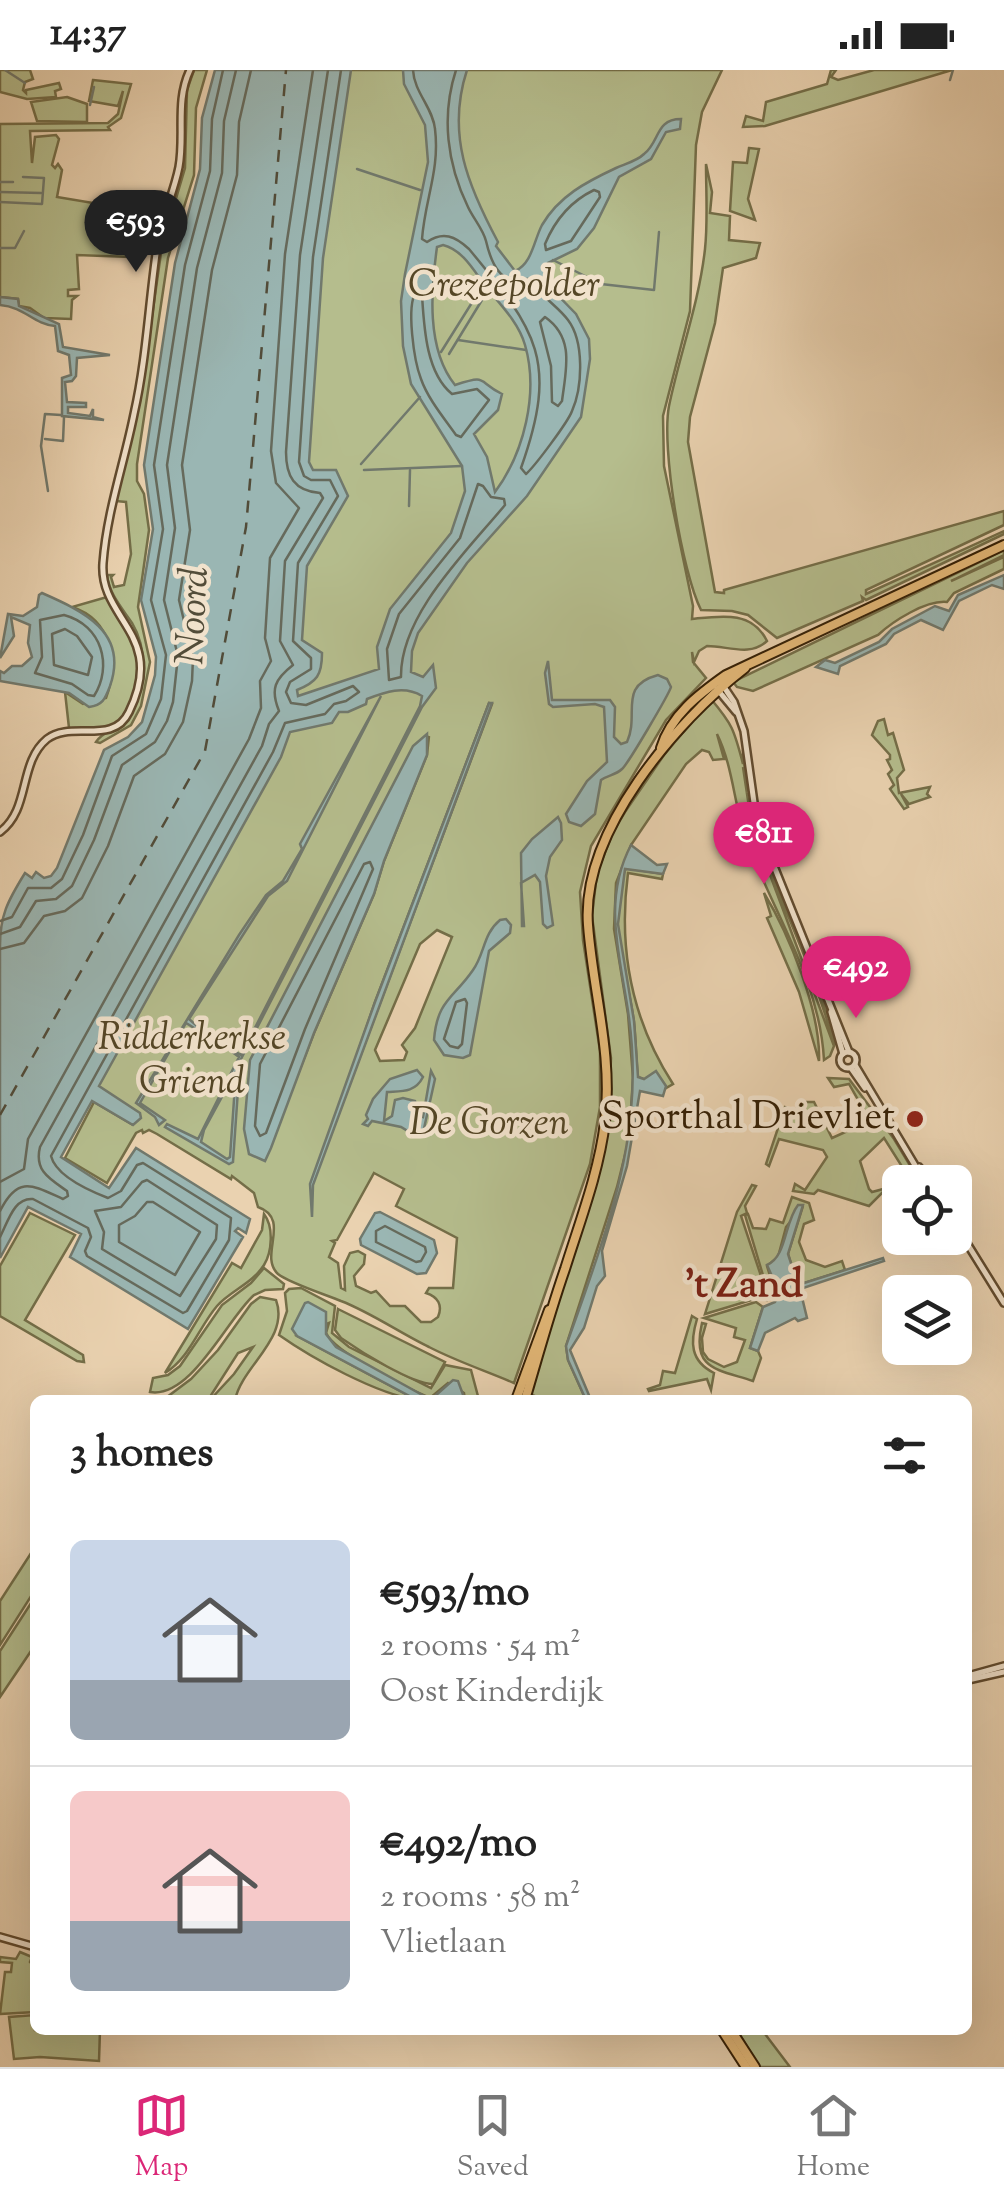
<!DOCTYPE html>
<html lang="en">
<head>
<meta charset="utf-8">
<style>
  body { margin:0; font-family:"Sorts Mill Goudy",serif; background:#f6f6f6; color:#222; height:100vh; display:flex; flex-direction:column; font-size:38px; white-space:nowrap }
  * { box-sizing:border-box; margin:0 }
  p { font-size:32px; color:#767676 }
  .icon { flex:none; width:55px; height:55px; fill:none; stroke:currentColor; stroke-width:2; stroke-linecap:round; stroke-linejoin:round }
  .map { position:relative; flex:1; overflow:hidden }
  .side { position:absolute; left:30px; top:1325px; width:942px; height:640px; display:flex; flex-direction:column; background:#fff; border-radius:15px; box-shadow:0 10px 40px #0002 }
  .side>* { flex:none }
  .controls { position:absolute; left:882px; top:1095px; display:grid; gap:20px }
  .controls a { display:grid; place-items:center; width:90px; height:90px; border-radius:15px; background:#fff; box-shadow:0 10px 40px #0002; font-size:50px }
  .price { position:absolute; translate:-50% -85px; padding:0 22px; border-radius:35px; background:#db2777; color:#fff; font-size:32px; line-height:65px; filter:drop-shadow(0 2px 5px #0008) }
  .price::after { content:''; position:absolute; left:50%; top:60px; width:30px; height:22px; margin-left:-15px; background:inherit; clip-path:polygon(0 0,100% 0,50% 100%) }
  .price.active { background:#222; color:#fff }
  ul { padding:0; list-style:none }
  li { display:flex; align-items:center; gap:30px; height:250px; padding:0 40px }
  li+li { border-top:2px solid #e0e0e0 }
  li span { display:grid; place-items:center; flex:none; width:280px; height:200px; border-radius:15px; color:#555 }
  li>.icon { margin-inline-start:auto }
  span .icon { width:120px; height:120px; fill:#fffc; stroke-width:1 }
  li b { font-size:42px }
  h2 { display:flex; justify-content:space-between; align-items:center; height:120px; padding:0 40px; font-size:42px }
  .status { display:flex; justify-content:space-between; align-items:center; height:70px; padding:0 50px; background:#fff; direction:ltr }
  .status svg { height:28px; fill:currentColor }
  .dock { display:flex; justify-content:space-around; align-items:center; height:140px; border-top:2px solid #e0e0e0; background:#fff; font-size:28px; color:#767676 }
  .dock a { display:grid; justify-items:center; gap:5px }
  .dock .active { color:#db2777 }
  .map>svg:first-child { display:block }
  .green { fill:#b5bd8d; stroke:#746e48; stroke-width:2.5; fill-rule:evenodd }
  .water { fill:#9ab6b3; stroke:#71796d; stroke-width:2.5; fill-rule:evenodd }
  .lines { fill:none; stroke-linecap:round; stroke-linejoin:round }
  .shore { stroke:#666a5c; stroke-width:2.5 }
  .stream { stroke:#71796d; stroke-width:2.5 }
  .ferry { stroke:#524c39; stroke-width:2.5; stroke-dasharray:12 10; stroke-linecap:butt }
  .minor-casing { stroke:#614b2f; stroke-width:10 }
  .major-casing { stroke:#331e04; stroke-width:12 }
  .minor { stroke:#f1e2cc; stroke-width:5 }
  .major { stroke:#e5b978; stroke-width:8 }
  .poi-dot { fill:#8f2418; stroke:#f1e2cc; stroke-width:4 }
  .labels { text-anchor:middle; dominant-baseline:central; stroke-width:9; stroke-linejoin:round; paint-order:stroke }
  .park-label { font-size:38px; font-style:italic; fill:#544626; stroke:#f1e2cc }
  .poi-label { font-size:38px; fill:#331e04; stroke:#f1e2cc; text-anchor:end }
  .water-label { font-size:40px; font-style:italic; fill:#524c39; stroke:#f1e2cc }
  .neighbourhood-label { font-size:40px; font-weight:bold; fill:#7a1f14; stroke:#f1e2cc }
</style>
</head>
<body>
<div class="status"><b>14:37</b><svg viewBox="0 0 49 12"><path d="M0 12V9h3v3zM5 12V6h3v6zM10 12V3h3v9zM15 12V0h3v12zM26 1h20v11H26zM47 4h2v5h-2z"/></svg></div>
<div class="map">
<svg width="1004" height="1997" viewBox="0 0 1004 1997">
  <rect width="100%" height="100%" fill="#ead2b0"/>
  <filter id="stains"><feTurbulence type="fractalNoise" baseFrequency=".002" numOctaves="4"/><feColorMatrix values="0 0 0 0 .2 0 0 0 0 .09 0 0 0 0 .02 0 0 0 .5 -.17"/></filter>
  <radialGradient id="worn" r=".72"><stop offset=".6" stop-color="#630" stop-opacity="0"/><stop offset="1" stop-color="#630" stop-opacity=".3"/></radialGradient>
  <g class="green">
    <path d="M0,0h30l3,9 -8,3 -2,8 3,3v-3l33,-7 2,6 -6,2 1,6 -29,2 -27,-7z"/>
    <path d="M194,0h13l-11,38 -2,67 -26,83 -31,206v17l7,13 5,36 -11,77 12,55 -9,44 -10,19 -31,18 -4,-1c8,-13 27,-13 35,-29 15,-27 17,-63 1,-90 -10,-15 -23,-29 -25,-48h6l-2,2 3,10 10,-2 7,-31 -5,-52 -11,-1 25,-100 22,-155 23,-78 2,-78z"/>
    <path d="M348,0h374l-20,42 -6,33 -6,166 -27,105 1,50 29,140 -1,13c28,-3 60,-9 75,22 -17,16 -39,5 -60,5l-8,5 -5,11 -2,-10 1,10 13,16 -40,42 -75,126 -11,46 3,48 17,111v56l-10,57 -76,219c-28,-12 -58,-22 -85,-36 -29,-14 -59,-35 -88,-46 -14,-6 -52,-18 -63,-27 -20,-18 14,-55 -20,-67l-4,-14 -22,-17 -1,3 -74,-45 -8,-4 -6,3 -1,-3 -6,3 -29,50 -42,-25 29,-56 39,23 -37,-37 217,-772zM489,633l3,1 -174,465 57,-167zM429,666l-2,19 -43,106 -10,33 -60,139 -50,128zM437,860l15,7 -37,91 -13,17 5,7 -3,8 -24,1 -5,-11 45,-106zM374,1103l30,16 -8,17 61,32 -4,50h-24l-3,5c12,4 17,12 12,24l-7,5h-10l-16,-16h-15l-14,-15 -5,2 -15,-7 -2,-10 10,-12 1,-9 -7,-4 -8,2 -6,13 1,24 -4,-2 -3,-25 -9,-6 6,-14 -3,-2 5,-1z"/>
    <path d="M831,0h5l-5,7 7,3 36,-10h78l-187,56 -22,1 3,-11 17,5 3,-19 61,-18z"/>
    <path d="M93,10l38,4 -10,34 -13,9 2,3 -80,1 2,32 3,-26 21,-2 3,4 -7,26 3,3 3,-4 4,6 -5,27 84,14 -11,46 -53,-2 2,34 -11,1v6h9l-5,4 -1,19 -27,-1 -14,-10 -11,-2 -1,-7 -18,-2v-173l108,-1 10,-9 5,-23 -5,15 -29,-5z"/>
    <path d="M67,27l20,7v18l-50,-1 -6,-19z"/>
    <path d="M749,78l10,1 -11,50 7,21 -25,-9 3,-49 14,1z"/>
    <path d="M706,94l6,28 -2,21 20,3 -1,24 31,3 -4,15 -33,10 -8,55 -25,94 -2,25 27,150 9,1v-3l280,-79v14l-138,65v4l138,-63v3l-138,66 -4,-3 1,4 -86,37 -29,-23 -16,-4 -31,-1c-19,-38 -40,-163 -32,-204 11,-53 30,-103 36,-157 3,-28 1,-57 1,-85z"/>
    <path d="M1004,480v5l-53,26 53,-24v12l-50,24 -7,9c-21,-2 -54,19 -69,33l-125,56 -16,-4 -4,-5z"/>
    <path d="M107,527c8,13 20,26 25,40 11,27 8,78 -24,90 -12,4 -26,2 -39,1l-4,-36 18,12 23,-6c13,-35 6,-78 -34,-91z"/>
    <path d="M711,629c21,25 23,30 32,65v-14l4,42 -4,-25 9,60 -1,-18 88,235h-4l-24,-72 -57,-140 80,214 -4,10 -6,4c-4,-79 -51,-148 -78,-221 -12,-34 -13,-73 -29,-105l7,25 -11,1 -4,-8 -7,-2 -16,14 -55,81 -15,38 -2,46 14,85 5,64 -4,61 -12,48 -51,159 2,14 18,40h-43l-14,-7 68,-212 11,-52 3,-71 -19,-142 5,-43 16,-41 12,-20 39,-57z"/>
    <path d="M884,649l4,16 5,-2 11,37 -7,8 2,15 31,-6 -3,7 3,3 -21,7 -8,-10 7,13 -4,2 -14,-20 4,-4 -6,-11 4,-4 -5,-10 3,-1v-4l-18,-20 6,-14z"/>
    <path d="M626,798l37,6 -1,5 -34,-6c-10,76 3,146 45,211l-7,4 -28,-11c-2,-18 -2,-37 -4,-55 -6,-48 -30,-108 -8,-154z"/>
    <path d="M764,823c25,41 57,119 55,168l-20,-69 -32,-74 4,-2z"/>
    <path d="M828,1008l21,1 45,60 26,43h-18l6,-6 -24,-38 -24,23 9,28 3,3 15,-4 -18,18 -51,-16 -4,4 -21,-3 2,-7 10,6 22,-33 -4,-7 -44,-11 -10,27 -3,-2 19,-57 9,3 12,-8h8l18,36 38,-17 -21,-37 -15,3z"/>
    <path d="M752,1115l4,1 -11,20 2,7 -6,3 23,69 6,1 2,8 -5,6 -9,-2 -53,16 32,-102z"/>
    <path d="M792,1127l17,6 5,17 -10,4 -5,18 7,18 19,7 17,-6 3,9 -47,15 -10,-31 15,-48 -17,21 -8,30 -11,9 4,13 -6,3 -20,-67 3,-1 5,14 13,1 4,-10 13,4z"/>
    <path d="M30,1143l45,22 -50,85 58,35 1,7 -7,-1 -77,-45v-50z"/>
    <path d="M264,1144c10,13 8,38 0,51 -12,19 -34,26 -47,41 -18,21 -28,53 -52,67l67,-110 9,5 21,-38z"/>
    <path d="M264,1198l20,16 -1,5 -18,1 -11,5c-27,24 -63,104 -104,97l3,-14 15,-3 12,-9 42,-61 29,-22z"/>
    <path d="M301,1218l34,18 -3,27 17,14 82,41 14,-23 26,5 8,30h-14l-1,-7 -16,-10 -18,15c-21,-9 -95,-45 -104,-65l3,-10 -32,13 120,64c-40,-6 -104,-41 -138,-65l8,-24 -2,-18 4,-4z"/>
    <path d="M260,1227l16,3c14,38 -34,66 -41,100h-25l24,-26 19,-27 -15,6 -30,47h-56l15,-3 24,-18 27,-29 33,-46z"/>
    <path d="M756,1232l7,5 -13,41 8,3 3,7 -8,23c-36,-12 -62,-11 -51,-58l4,1 -4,14 1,14 5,7 16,8 13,-5 8,-22 -11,-3 2,-9 -32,-10z"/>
    <path d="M338,1239l107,53 -12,22c-21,0 -72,-32 -92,-46l-6,-8z"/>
    <path d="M692,1246l5,3c-7,23 -7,42 17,54l-3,17 -4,-11 -58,12 -1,-2 12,-4 3,-14 12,2z"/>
    <path d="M35,1477v43l-35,55v-44z"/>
    <path d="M35,1527v48l-35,52v-46z"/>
    <path d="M20,1882l12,5 -2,5 5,5v45l-35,2 5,-42h6l1,-9 -12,-1v-5l16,2z"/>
    <path d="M35,1945v15h65l-1,31 -59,-4 -26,2 -5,-42z"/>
    <path d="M737,1960h25l28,37h-31z"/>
  </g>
  <g class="water">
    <path d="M215,0h136l-28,188 -14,204 4,8h23l12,26 -41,70 -5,74 20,13c0,22 -5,29 -25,37l1,6 81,-27 -2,-22 13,-38 61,-76 14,-42 -3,-25 -51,-82 -8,-38 -2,-45 4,-27 23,-112 -3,-37 -21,-41 -1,-14h64c-21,64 1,116 31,172l-2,4 19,25c17,-7 19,-31 27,-46 17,-29 44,-43 74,-57 9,-4 21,-7 28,-14 16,-12 11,-35 37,-35l-1,10 -14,3 -15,27 -32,18 -25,51 -17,21 -29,14 -5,17 33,34 13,25 1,20 -9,58 -54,79 -60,67 -49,70 -6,18 -1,21 12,5 10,-12 3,23 -14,19 -182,354 -7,101 -4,2 -64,-37 2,-3 31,15 41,-82 -23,-17 25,15 179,-349 2,-10c-18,-11 -37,-4 -55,3l-1,5 -18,8h-9l-7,11 -42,9 -9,25 -182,329 41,27 1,5 -8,7 -41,-24 -31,56 48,31 27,-40 114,71 -4,14 -8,-5 -3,3 8,6 -55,92 -118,-72 11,-23 -53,-27 -28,51v-312c0,-30 7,-44 25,-73l7,5 4,-6 8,6 7,-2 6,-8 47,-118 24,-13 14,-15 13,-47 1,-18 -15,-57 12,-71 -9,-64 31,-202 25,-94 2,-51zM443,175c20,5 31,26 43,42 14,17 33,36 39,58 14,48 -1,108 -30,147l-8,-35 -13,-23 24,-24 4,-16c-26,-13 -13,-20 -47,-9 -29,-36 -24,-95 -18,-138zM236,1001l-6,86 -3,2 -26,-17 3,-12z"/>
    <path d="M0,227l18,2 1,7 40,18 4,23 47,8 -33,3 -1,18 -4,5 -7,1 2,20 19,1v4h-18v6l22,3 3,-7v8l11,3 -42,-4v-38l9,-3 -2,-20 -11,-4 -3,-25c-22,-2 -30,-19 -55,-21z"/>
    <path d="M1004,505v14l-12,-4 -33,16 -16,29 -22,-10 -27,14 -8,10 -46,22 -2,8 -22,-7 9,-7 10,3 44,-21 13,-13 43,-23 14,5 9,-16z"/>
    <path d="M42,523c41,18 87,39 68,93 -5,13 -7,19 -21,21l-20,-14 -69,-12v-10l4,2 8,-7h10l10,-9 -4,-14 2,-18 -19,-8 3,19 -14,22 8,-44 15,2 14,-9 2,-12z"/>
    <path d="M548,591l4,39h58l5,7 -1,30 7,7 6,-2c13,-28 -10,-56 31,-67l9,4 4,8c-2,7 -43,77 -49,82 -6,6 -14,6 -21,11l-6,34 -14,12 -12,-4 -3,-8 21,-33 20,-19 -3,-55 -9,-3 -42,3 -4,-3 -4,-31z"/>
    <path d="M381,626l-94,185 -19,15 -79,123 23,20 -26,-16 -46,80 25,17 -6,5 -4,-8 -19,-14 103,-168 27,-40 17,-14 19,-32 -2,-5z"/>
    <path d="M489,633h3l-179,482 -1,32 -2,-33 65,-182z"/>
    <path d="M427,664v21l-43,106 -10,33 -60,139 -43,115 -6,13 -16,-7 -5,-25 6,-69 163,-314z"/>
    <path d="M558,747l3,6 1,17 -12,17 -4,19 7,49 -6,3 -4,-4 -3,-42 -5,-7 -14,8 3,43h-2l-1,-73 11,-14z"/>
    <path d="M631,775l26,20 10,-1 -4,10 -38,-5 -7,55 16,97 4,56 6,2 12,-8 10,15 -3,10 -23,-5 -13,75 -25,85 3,25 -8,10 -13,42 -14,22 21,50h-5l-18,-40 -2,-14c26,-73 59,-159 65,-236 3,-31 2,-62 -2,-92 -8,-60 -28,-116 2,-173z"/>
    <path d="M506,849l5,6 -1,8 -21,18 -19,104 -7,3 -19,-3 -10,-15c3,-40 20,-42 39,-70 12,-17 10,-36 27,-50z"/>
    <path d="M417,1000l6,7c-8,16 -22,14 -36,15l-3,29 8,-5 3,-16 8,-2 12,3 3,14 5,2 8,-46 4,8 -12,54 -7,3 -15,-9 -29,-6 -4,5 -5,-2 5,-5 -2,-4 7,-16 17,-20z"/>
    <path d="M798,1135h5l-15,49 10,31 85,-27 1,3 -84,28 7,29 -9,3 -3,-3 -30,15 -7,18 -8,-3 13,-41 12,-5 4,-10 -12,-27c20,-9 17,-42 31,-60z"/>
    <path d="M380,1142l54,28 3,13 -11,20 -9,1 -56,-29 -1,-6 15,-26z"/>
    <path d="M308,1232l18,10v22l10,13 90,50 9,-1 18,-16 5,1 7,19h-48l-120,-64 -5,-7 13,-26z"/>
  </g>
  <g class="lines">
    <g class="shore">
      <path d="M413,0c1,22 20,38 22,59 5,41 -10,70 -13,110l5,3c16,-11 28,-6 42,7 68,82 90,112 52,219l5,6c9,-8 42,-52 46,-63 11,-25 12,-70 -4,-91 -11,-15 -29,-24 -36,-41 -7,-1 -15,3 -23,0 -14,-5 -20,-25 -23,-38 -3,-12 -13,-23 -18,-34 -21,-43 -27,-91 -12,-137"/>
      <path d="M594,120l5,2 1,5 -29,44 -25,9 -1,-6c10,-24 26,-43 49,-54z"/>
      <path d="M416,222l6,3c2,32 4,78 30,99l25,-5 12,11 -28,37 -5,-2c-12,-17 -28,-36 -35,-56 -7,-18 -15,-73 -5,-87z"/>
      <path d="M545,247c30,21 21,52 17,84l-4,5 -6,-4 -1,-36 -11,-44z"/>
      <path d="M478,414l5,2 8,11 13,2 1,6c-38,46 -105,110 -104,172l-12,3 -2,-31 12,-35 61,-76z"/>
      <path d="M64,545c38,10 49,51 30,81l-6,-1 -16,-11 -37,-11 7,-16 -2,-37z"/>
      <path d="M65,559l12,7 15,21 -4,18 -34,-10 -2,-31z"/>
      <path d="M370,792l3,7 -68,160 -39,104 -6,3 -5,-10 5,-62 104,-200z"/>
      <path d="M0,851l12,-4 16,-29h23l11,-9 21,-44 29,-79 34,-22 15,-35 5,-44 -15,-55 12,-71 -9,-64 31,-200 25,-94 2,-52 11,-49"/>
      <path d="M0,864l20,-7 16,-26 20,-2 16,-13 22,-46 28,-75 33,-23 12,-21 6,-19 5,-46 -14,-56 11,-72 -8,-63 30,-197 25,-95 2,-52 12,-51"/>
      <path d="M0,879l24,-6 20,-27 21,-5 17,-13 26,-52 26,-70 31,-22 18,-32 9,-41 1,-23 -14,-58 11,-70 -8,-65 30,-195 25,-95 2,-53 12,-52"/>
      <path d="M465,929l2,4 -5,41 -4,4 -8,-2 -6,-7 12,-37z"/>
      <path d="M147,1110l70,45 -1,14 -36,57 -78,-47 2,-17 -9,-21 26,-4 21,-25z"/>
      <path d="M0,1112l24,-13 4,-30 221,-400 12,-31 -1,-27 11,-20 -6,-23 5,-80 29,-50 -23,-25 -5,-32 14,-197 28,-184"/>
      <path d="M147,1132h6l47,30 -25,43 -56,-33v-17l16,-9z"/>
      <path d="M0,1141c18,-36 32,-26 63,-12l5,-3 -1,-5c-17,-12 -33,-20 -27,-44l222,-401 7,-22 10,-13c-9,-22 -4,-32 14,-46l-13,-24 5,-80 38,-63 -3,-5c-26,-2 -34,-17 -34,-41l14,-197 28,-185"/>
      <path d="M385,1156l40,21 1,5 -5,9 -5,1 -40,-20v-11z"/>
      <path d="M0,1167c8,-15 14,-40 33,-38l55,29 3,9 -6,14 2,5 96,57 4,-2 42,-71 2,-22 -88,-55 -6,2 -16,26 -13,7c-18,-7 -52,-22 -57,-42l222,-404 12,-29 40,-9 9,-10 12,-3 13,-9 -6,-6 -47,19 -15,-2 -5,-11 4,-10 21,-13v-11l-18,-17 5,-78 40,-67 -8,-16h-19l-7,-4 -5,-14 14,-205 28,-187"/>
    </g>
    <g class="stream">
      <path d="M5,0l20,13"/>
      <path d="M950,10l3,-10"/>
      <path d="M90,35l4,-18"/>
      <path d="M357,99l63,21"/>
      <path d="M0,112h13"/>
      <path d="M0,122l41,1"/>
      <path d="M0,132l42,2 2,-26 -21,-1"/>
      <path d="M0,178h15l9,-17"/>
      <path d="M553,190l48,24 53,6 5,-58"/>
      <path d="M458,270l68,10"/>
      <path d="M441,282l37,-59"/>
      <path d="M449,284l33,-54"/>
      <path d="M45,369l18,2 1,-24"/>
      <path d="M361,394l59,-67"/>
      <path d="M364,400l98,-4"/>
      <path d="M48,421l-7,-45 4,-32 16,1"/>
      <path d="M409,436l1,-36"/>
    </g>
    <path class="ferry" d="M0,1045l205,-364 41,-224 40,-457"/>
    <defs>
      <g id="minor">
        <path d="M722,614l12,18 10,29 13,93 92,228"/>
        <path d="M717,619l19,23"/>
        <path d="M0,762c31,-23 18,-69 47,-93 24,-19 66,7 82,-27 38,-78 -30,-92 -26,-149 4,-52 21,-99 31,-149 13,-57 15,-116 24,-174 5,-25 16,-48 21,-73 6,-33 -4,-66 11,-97"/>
        <path d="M831,942l12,42"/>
        <circle cx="848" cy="990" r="8"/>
        <path d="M855,995l70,117"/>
        <path d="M851,998l14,20"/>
        <path d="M919,1097l12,15"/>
        <path d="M955,1154l49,79"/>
        <path d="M968,1606l36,-10"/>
        <path d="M968,1610l36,-8"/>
        <path d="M0,1867l35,10"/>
      </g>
      <g id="major">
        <path d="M661,678c10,-33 38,-54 65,-73l278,-130"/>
        <path d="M516,1330l33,-90"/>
        <path d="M525,1330c13,-44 25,-88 40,-131 15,-48 34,-97 40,-147 8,-68 -12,-130 -17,-197 -7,-93 88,-204 157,-257"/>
        <path d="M722,1960l24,37"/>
        <path d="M731,1960l24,37"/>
      </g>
    </defs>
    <use href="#minor" class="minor-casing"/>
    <use href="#major" class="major-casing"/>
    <use href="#minor" class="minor"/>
    <use href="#major" class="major"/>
  </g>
  <circle class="poi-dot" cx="915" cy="1049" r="10"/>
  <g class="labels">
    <g class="park-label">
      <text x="504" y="217">Crezéepolder</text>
      <text x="192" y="970">Ridderkerkse<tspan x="192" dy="44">Griend</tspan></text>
      <text x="489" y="1055">De Gorzen</text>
    </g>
    <g class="poi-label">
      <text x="895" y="1049">Sporthal Drievliet</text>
    </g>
    <g class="water-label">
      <text transform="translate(195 546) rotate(-87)">Noord</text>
    </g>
    <g class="neighbourhood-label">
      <text x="744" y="1216">'t Zand</text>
    </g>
  </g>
  <rect width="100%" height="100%" filter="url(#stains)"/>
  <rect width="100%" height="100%" fill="url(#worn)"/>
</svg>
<div class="controls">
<a><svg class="icon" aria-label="locate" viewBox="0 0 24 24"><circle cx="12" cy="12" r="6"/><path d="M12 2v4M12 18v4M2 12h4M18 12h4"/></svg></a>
<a><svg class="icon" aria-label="layers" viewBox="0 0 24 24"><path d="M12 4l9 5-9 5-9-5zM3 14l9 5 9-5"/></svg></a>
</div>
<b class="price active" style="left:136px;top:205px">€593</b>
<b class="price" style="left:764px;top:817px">€811</b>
<b class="price" style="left:856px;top:951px">€492</b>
<section class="side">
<h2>3 homes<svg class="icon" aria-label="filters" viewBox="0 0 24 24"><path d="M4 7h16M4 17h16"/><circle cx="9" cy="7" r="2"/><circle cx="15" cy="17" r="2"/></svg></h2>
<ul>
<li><span style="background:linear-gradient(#c9d6e8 70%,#9aa5b1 0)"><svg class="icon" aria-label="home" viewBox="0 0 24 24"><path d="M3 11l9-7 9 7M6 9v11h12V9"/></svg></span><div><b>€593/mo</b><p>2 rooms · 54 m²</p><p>Oost Kinderdijk</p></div></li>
<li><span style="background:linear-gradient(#f6c9c9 65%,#9aa5b1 0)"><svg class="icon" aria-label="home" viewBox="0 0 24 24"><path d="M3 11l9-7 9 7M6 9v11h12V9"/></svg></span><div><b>€492/mo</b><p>2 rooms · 58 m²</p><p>Vlietlaan</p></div></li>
</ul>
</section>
</div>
<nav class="dock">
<a class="active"><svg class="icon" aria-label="map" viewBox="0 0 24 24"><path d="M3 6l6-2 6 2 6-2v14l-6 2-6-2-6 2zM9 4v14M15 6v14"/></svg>Map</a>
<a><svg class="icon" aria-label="saved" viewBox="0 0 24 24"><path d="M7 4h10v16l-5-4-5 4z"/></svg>Saved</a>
<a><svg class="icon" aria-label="home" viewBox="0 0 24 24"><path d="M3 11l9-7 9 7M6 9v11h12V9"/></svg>Home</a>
</nav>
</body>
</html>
